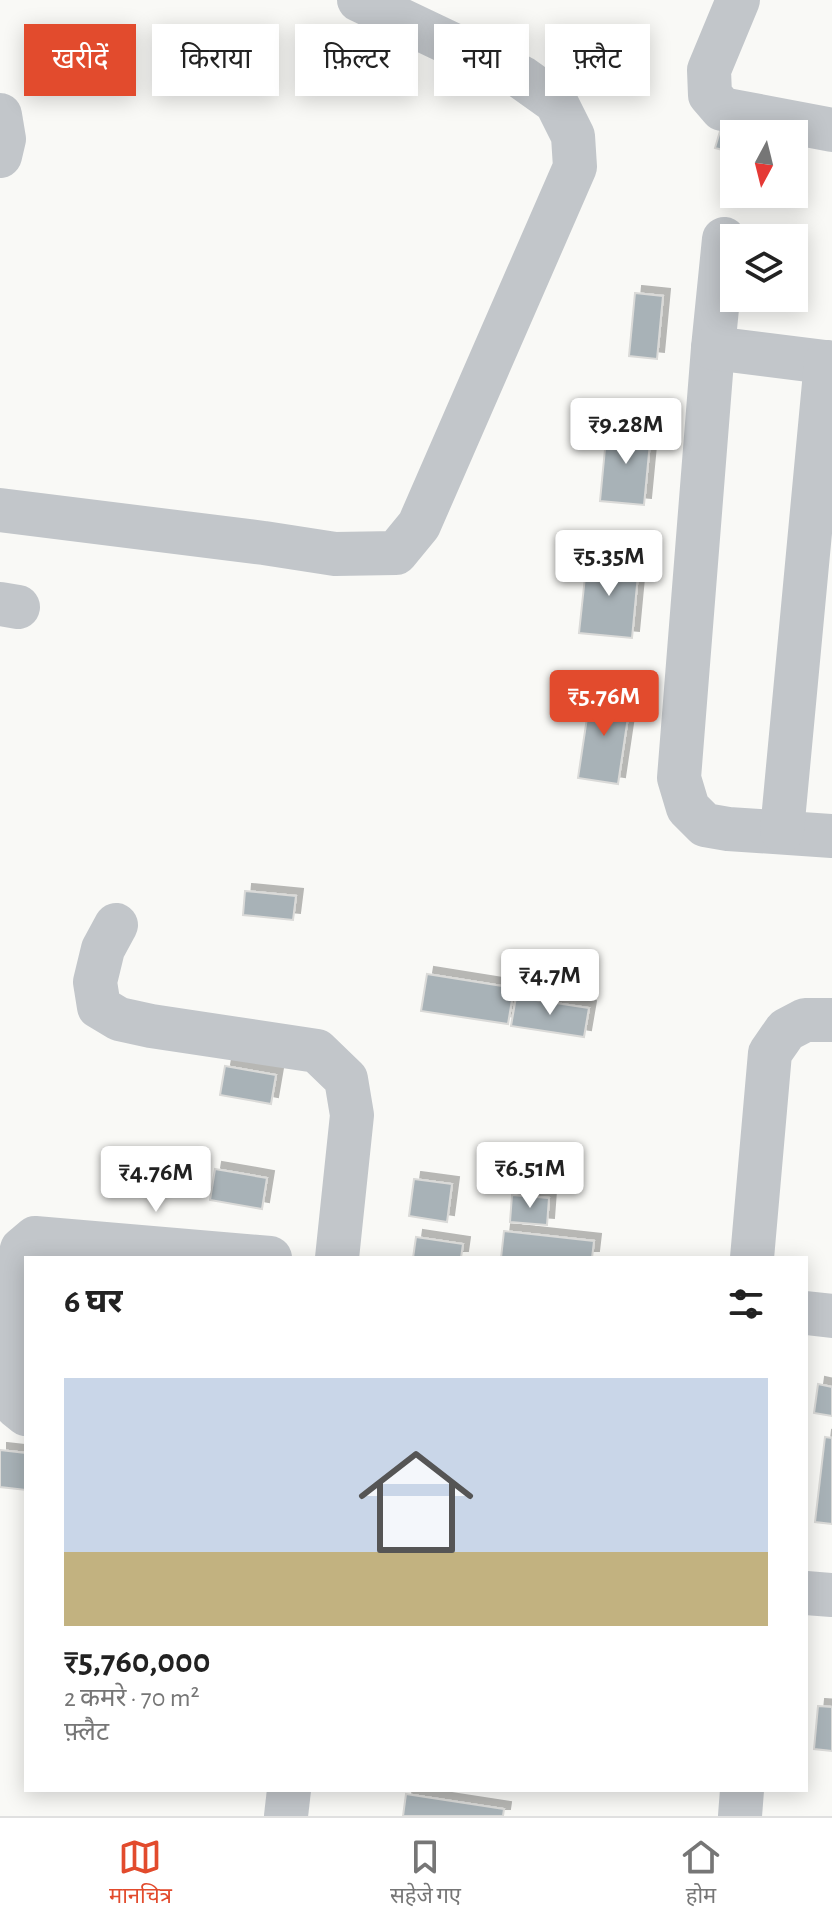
<!DOCTYPE html>
<html lang="hi">
<head>
<meta charset="utf-8">
<style>
  body { margin:0; font-family:"Alegreya Sans","Noto Sans Devanagari",sans-serif; background:#f6f6f6; color:#222; height:100vh; display:flex; flex-direction:column; font-size:30px; white-space:nowrap }
  * { box-sizing:border-box; margin:0 }
  p { font-size:26px; color:#767676 }
  .icon { flex:none; width:44px; height:44px; fill:none; stroke:currentColor; stroke-width:2; stroke-linecap:round; stroke-linejoin:round }
  .map { position:relative; flex:1; overflow:hidden }
  .side { position:absolute; left:24px; top:1256px; width:784px; height:536px; display:flex; flex-direction:column; background:#fff; border-radius:0px; box-shadow:0 4px 20px #0003 }
  .side>* { flex:none }
  .top-card { position:absolute; left:24px; top:24px; width:784px; height:72px; display:flex; gap:16px }
  .needle { width:52px; rotate:187deg }
  .controls { position:absolute; left:720px; top:120px; display:grid; gap:16px }
  .controls a { display:grid; place-items:center; width:88px; height:88px; border-radius:0px; background:#fff; box-shadow:0 4px 20px #0003; font-size:40px }
  .price { position:absolute; translate:-50% -68px; padding:0 18px; border-radius:8px; background:#fff; color:#222; font-size:26px; line-height:52px; filter:drop-shadow(0 2px 4px #0008) }
  .price::after { content:''; position:absolute; left:50%; top:48px; width:24px; height:18px; margin-left:-12px; background:inherit; clip-path:polygon(0 0,100% 0,50% 100%) }
  .price.active { background:#e24b2d; color:#fff }
  ul { padding:0; list-style:none }
  li { display:grid; align-content:center; gap:16px; height:424px; padding:0 40px }
  li span { display:grid; place-items:center; height:248px; border-radius:0px; color:#555 }
  li>.icon { margin-inline-start:auto }
  span .icon { width:144px; height:144px; fill:#fffc; stroke-width:1 }
  li b { font-size:34px }
  h2 { display:flex; justify-content:space-between; align-items:center; height:96px; padding:0 40px; font-size:34px }
  .chip { padding:0 28px; border-radius:0px; background:#fff; box-shadow:0 4px 20px #0003; font-size:28px; line-height:72px }
  .chip.active { background:#e24b2d; color:#fff }
  .tabs { display:flex; justify-content:space-around; align-items:center; height:112px; border-top:2px solid #e0e0e0; background:#fff; font-size:22px; color:#767676 }
  .tabs a { display:grid; justify-items:center; gap:4px }
  .tabs .active { color:#e24b2d }
  .map>svg:first-child { display:block }
  .building { fill:#a8b2b7; stroke:#dadad8; stroke-width:2; filter:url(#shadow) }
  .lines { fill:none; stroke-linecap:round; stroke-linejoin:round }
  .minor { stroke:#c2c6ca; stroke-width:44 }
</style>
</head>
<body>
<div class="map">
<svg width="832" height="1816" viewBox="0 0 832 1816">
  <defs>
    <filter id="shadow"><feDropShadow dx="7" dy="-7" stdDeviation="0" flood-color="#0004"/></filter>
  </defs>
  <rect width="100%" height="100%" fill="#f9f9f6"/>
  <g class="building">
    <path d="M726,111l50,23h-42v19l-19,-5z"/>
    <path d="M635,293l28,3 -6,63 -28,-3z"/>
    <path d="M607,428l44,4 -7,73 -44,-4z"/>
    <path d="M587,558l52,6 -7,74 -53,-5z"/>
    <path d="M591,691l40,6 -13,87 -40,-6z"/>
    <path d="M245,891l51,5 -3,24 -50,-5z"/>
    <path d="M427,974l87,14 -6,36 -87,-13z"/>
    <path d="M516,997l73,11 -5,29 -73,-11z"/>
    <path d="M225,1066l51,9 -5,29 -51,-9z"/>
    <path d="M215,1169l52,9 -5,31 -52,-9z"/>
    <path d="M414,1179l38,5 -5,38 -38,-6z"/>
    <path d="M512,1195l37,3 -2,27 -37,-3z"/>
    <path d="M504,1231l90,10 -2,17h-91z"/>
    <path d="M416,1237l47,7 -2,14h-48z"/>
    <path d="M818,1384l14,3v29l-18,-3z"/>
    <path d="M825,1437l7,1v86l-17,-2z"/>
    <path d="M0,1450l26,3v37l-26,-3z"/>
    <path d="M818,1706l14,1v44l-18,-2z"/>
    <path d="M406,1794l98,15 -1,7h-100z"/>
  </g>
  <g class="lines">
    <g class="minor">
      <path d="M738,0l-29,70 1,25 12,14 110,21"/>
      <path d="M0,115l4,24 -4,17"/>
      <path d="M724,239l-11,109 -34,430 9,30 17,17 23,4 104,7"/>
      <path d="M713,348l119,15"/>
      <path d="M0,510l264,33 71,11 61,-1 23,-28 156,-358 -2,-31 -17,-34 -35,-25 -162,-77"/>
      <path d="M0,604l18,3"/>
      <path d="M782,831l44,-469"/>
      <path d="M116,925l-13,24 -8,33 4,25 20,12 32,7 166,25 29,28 6,36 -15,143"/>
      <path d="M752,1258l18,-205 16,-23 19,-10h27"/>
      <path d="M806,1313l26,3"/>
      <path d="M26,1414l-10,-8 -6,-20 5,-111 7,-26 13,-11 235,20"/>
      <path d="M806,1593l26,2"/>
      <path d="M286,1816l3,-26"/>
      <path d="M740,1816l2,-26"/>
    </g>
  </g>
</svg>
<div class="controls">
<a><svg class="needle" viewBox="-14 -14 28 28"><path d="M0-13l5 13h-10z" fill="#e53935"/><path d="M0 13l5-13h-10z" fill="#767676"/></svg></a>
<a><svg class="icon" aria-label="layers" viewBox="0 0 24 24"><path d="M12 4l9 5-9 5-9-5zM3 14l9 5 9-5"/></svg></a>
</div>
<b class="price" style="left:626px;top:466px">₹9.28M</b>
<b class="price" style="left:609px;top:598px">₹5.35M</b>
<b class="price active" style="left:604px;top:738px">₹5.76M</b>
<b class="price" style="left:550px;top:1017px">₹4.7M</b>
<b class="price" style="left:530px;top:1210px">₹6.51M</b>
<b class="price" style="left:156px;top:1214px">₹4.76M</b>
<div class="top-card">
<a class="chip active">खरीदें</a>
<a class="chip">किराया</a>
<a class="chip">फ़िल्टर</a>
<a class="chip">नया</a>
<a class="chip">फ़्लैट</a>
</div>
<section class="side">
<h2>6 घर<svg class="icon" aria-label="filters" viewBox="0 0 24 24"><path d="M4 7h16M4 17h16"/><circle cx="9" cy="7" r="2"/><circle cx="15" cy="17" r="2"/></svg></h2>
<ul>
<li><span style="background:linear-gradient(#c9d6e8 70%,#c2b280 0)"><svg class="icon" aria-label="home" viewBox="0 0 24 24"><path d="M3 11l9-7 9 7M6 9v11h12V9"/></svg></span><div><b>₹5,760,000</b><p>2 कमरे · 70 m²</p><p>फ़्लैट</p></div></li>
</ul>
</section>
</div>
<nav class="tabs">
<a class="active"><svg class="icon" aria-label="map" viewBox="0 0 24 24"><path d="M3 6l6-2 6 2 6-2v14l-6 2-6-2-6 2zM9 4v14M15 6v14"/></svg>मानचित्र</a>
<a><svg class="icon" aria-label="saved" viewBox="0 0 24 24"><path d="M7 4h10v16l-5-4-5 4z"/></svg>सहेजे गए</a>
<a><svg class="icon" aria-label="home" viewBox="0 0 24 24"><path d="M3 11l9-7 9 7M6 9v11h12V9"/></svg>होम</a>
</nav>
</body>
</html>
